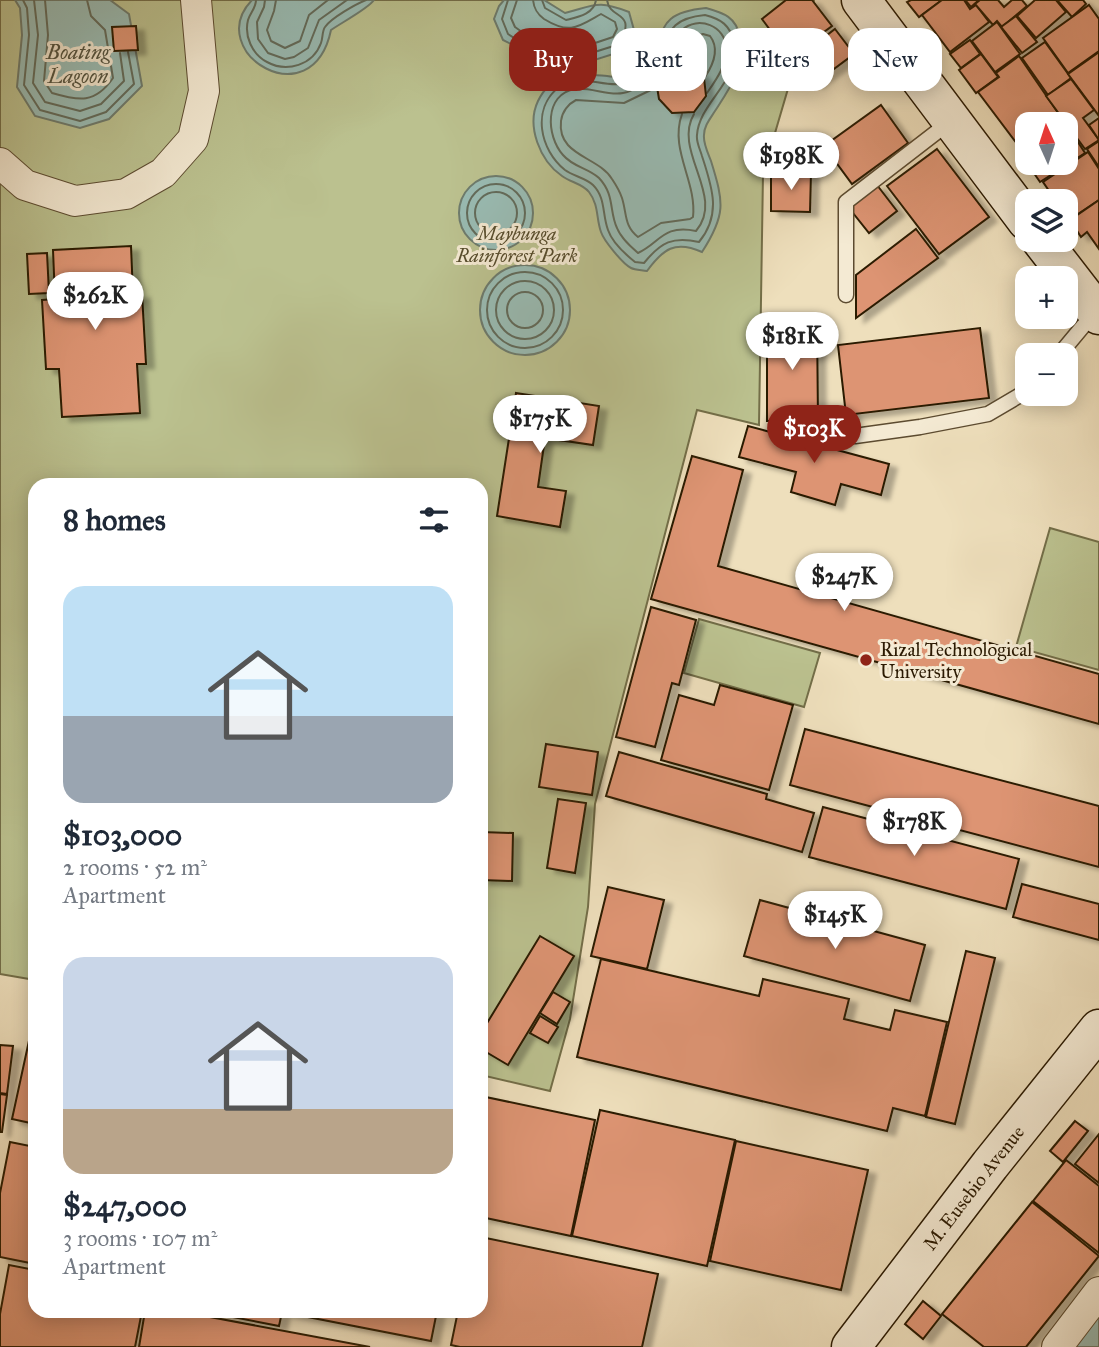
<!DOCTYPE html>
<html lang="en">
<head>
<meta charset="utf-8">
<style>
  body { margin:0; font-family:"IM FELL Great Primer",serif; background:#f6f6f7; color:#1f2937; height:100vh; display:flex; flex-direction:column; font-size:26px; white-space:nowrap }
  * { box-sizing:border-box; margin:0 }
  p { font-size:23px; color:#747a83 }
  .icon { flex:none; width:38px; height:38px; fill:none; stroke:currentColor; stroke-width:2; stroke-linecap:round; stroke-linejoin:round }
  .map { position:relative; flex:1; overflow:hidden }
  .sheet { position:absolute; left:28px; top:478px; width:460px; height:840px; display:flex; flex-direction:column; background:#fff; border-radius:21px; box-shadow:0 4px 18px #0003 }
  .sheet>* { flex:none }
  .top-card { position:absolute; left:509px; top:28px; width:485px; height:63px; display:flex; gap:14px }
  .needle { width:46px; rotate:357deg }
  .fabs { position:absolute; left:1015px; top:112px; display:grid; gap:14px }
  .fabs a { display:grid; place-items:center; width:63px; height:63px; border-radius:14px; background:#fff; box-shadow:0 4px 18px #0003; font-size:35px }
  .price { position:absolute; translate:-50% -60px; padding:0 16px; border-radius:24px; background:#fff; color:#222; font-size:23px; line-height:46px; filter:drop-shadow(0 2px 4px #0008) }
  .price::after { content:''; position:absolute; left:50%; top:42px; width:21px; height:16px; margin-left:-10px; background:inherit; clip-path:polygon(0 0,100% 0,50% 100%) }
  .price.current { background:#8f2418; color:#fff }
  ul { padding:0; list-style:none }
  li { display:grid; align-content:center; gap:14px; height:371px; padding:0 35px }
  li span { display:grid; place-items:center; height:217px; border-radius:21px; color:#555 }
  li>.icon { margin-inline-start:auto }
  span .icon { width:126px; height:126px; fill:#fffc; stroke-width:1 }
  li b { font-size:30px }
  h2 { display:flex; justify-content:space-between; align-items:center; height:84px; padding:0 35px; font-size:30px }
  .chip { padding:0 24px; border-radius:21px; background:#fff; box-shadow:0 4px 18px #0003; font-size:24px; line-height:63px }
  .chip.current { background:#8f2418; color:#fff }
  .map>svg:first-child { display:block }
  .green { fill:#bbc18f; stroke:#736e48; stroke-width:2 }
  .water { fill:#99bcb4; stroke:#6d7b6d; stroke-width:2 }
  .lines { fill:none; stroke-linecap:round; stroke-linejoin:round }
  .shore { stroke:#626b5b; stroke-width:2 }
  .building { fill:#dd9473; stroke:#2b1a02; stroke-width:2; filter:url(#shadow) }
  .lane-casing { stroke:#5c4b30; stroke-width:17 }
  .street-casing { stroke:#5c4b30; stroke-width:32 }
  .secondary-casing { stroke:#2b1a02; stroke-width:41 }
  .lane { stroke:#f4ead3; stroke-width:14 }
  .street { stroke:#f4ead3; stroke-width:30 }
  .secondary { stroke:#f4ead3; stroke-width:38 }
  .poi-dot { fill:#8f2418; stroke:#f4ead3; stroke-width:2.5 }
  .labels { text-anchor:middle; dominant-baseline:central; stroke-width:6; stroke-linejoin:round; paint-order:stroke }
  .park-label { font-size:19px; font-style:italic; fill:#564c2c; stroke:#f4ead3 }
  .poi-label { font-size:19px; fill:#2b1a02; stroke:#f4ead3; text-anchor:start }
  .street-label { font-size:19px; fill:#2b1a02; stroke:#f4ead3 }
  .water-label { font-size:21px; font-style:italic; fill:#525340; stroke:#f4ead3 }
</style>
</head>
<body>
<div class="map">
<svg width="1099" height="1347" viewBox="0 0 1099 1347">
  <defs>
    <filter id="shadow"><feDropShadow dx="8" dy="4.5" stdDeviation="2" flood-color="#0004"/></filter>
  </defs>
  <rect width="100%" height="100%" fill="#eedfbc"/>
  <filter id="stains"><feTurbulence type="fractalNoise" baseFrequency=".00286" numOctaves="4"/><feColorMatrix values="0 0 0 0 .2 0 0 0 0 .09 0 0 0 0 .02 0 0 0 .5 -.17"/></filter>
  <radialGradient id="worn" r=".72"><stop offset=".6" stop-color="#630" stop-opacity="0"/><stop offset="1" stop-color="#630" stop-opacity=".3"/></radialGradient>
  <g class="green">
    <path d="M0,0h814l-51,174 -4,251 -62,-15 -102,394 -7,103 -18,112 -20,72 -69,-16v-590h-446v495l-35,-6z"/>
    <path d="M1050,528l49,14v128l-83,-23z"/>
    <path d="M699,619l121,34 -16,54 -120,-34z"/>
  </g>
  <g class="water">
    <path d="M15,0h95l19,14 13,72 -33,33 -29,9 -45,-12 -18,-29 5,-52 -2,-27z"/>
    <path d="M252,0h122c-5,8 -33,23 -43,30 -19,90 -129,22 -79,-30z"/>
    <path d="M504,0h40l21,13c31,-8 32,-13 64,-1l5,18 -8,20 -41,13 -19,-7 -12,11 -12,17 -25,-37 -14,-7 -9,-21 5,-13z"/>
    <path d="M706,8c18,5 30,9 34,29 6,29 -10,51 -25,74 -5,8 -11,15 -11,24 -1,8 4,18 7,26 13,42 15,54 -9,91 -27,-12 -39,-3 -55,19 -5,-1 -12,-1 -16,-3 -8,-4 -27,-27 -30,-36 -5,-14 -2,-27 -12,-40 -6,-8 -19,-10 -27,-16 -22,-15 -36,-50 -24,-75 15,-31 40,-27 69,-25 5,1 11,2 15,0 6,-2 14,-6 19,-10 33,-23 3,-52 65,-58z"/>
    <circle cx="496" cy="213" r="37"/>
    <circle cx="525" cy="310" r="45"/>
    <path d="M1099,1308v39h-26z"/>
  </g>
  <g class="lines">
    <g class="shore">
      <path d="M23,0l4,8 2,27 -5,50 16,25 40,11 26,-9 28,-28 -6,-32"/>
      <path d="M34,0l4,35 -5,48 12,19 35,9 21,-7 23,-23 -4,-28"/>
      <path d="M45,0l3,35 -4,46 8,12c27,8 43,11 61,-15l-8,-48 -14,-14 -4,-16"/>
      <path d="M256,0c0,8 -6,13 -8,20 -4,16 4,34 19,42 20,11 46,3 54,-19 2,-5 1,-12 4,-16 6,-9 31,-23 41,-27"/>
      <path d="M265,0l-1,7 -7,15 1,17 10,14 17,6 9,-2 14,-9 11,-28 28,-20"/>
      <path d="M276,0l-2,11 -7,19 4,11 14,7 15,-7 9,-26 19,-15"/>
      <path d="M508,0l-6,19 6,15 14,9 20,26 22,-20 21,6 35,-11c17,-35 -10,-23 -13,-44"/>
      <path d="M517,0l-6,18 4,9 14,10 13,18 22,-15 22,6 27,-9 4,-8 -2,-7 -14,-8c-23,13 -31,21 -57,5 -7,-5 -10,-10 -11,-19"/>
      <path d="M542,0l3,8 21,12c12,-3 28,-6 30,-20"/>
      <path d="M705,15c16,4 25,10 29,27 8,38 -35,60 -37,93 -1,7 3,14 5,21 10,31 20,58 -3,86 -26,-6 -38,0 -55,21l-9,-1c-10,-8 -23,-20 -27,-32 -6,-16 -2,-32 -15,-45 -7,-7 -20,-9 -28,-15 -25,-20 -34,-61 -6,-83 18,-15 42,0 62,-3 7,-1 18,-8 24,-12 32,-21 8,-52 60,-57z"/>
      <path d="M666,64c6,-10 6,-26 16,-34 16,-15 44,-4 44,18 1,17 -10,32 -19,45"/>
      <path d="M678,64l11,-26 14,-4 7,2c10,13 3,29 -5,41"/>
      <path d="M664,67c-11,10 -25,23 -41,26 -15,3 -32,-6 -48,-4 -31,5 -29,47 -12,66 10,12 25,13 36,23 16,17 10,33 18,50 4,10 13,18 21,25 22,-10 25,-29 58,-22 30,-35 -24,-80 -2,-117"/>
      <path d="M655,88l-31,15 -48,-3c-8,4 -14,12 -15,21 -4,35 37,35 51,58 4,6 8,13 10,19 5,16 2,28 16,39l23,-14 29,-4 3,-2c4,-36 -24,-67 -11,-103"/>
      <circle cx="496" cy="213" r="29"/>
      <circle cx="496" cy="213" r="21"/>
      <circle cx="525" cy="310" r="38"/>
      <circle cx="525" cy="310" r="29"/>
      <circle cx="525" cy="310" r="18"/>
    </g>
  </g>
  <g class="building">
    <path d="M786,0h26l20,26 -42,31 -28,-38z"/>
    <path d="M911,0h31l-23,17 -12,-15z"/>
    <path d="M942,0h22l6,9 6,-4 13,17 -39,30 -28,-37z"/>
    <path d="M965,0h14l-8,7z"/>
    <path d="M980,0h18l6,7 8,-7h10l5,6 -25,21 -5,-6 -4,4 -18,-21z"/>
    <path d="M1035,0h21l10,12 -30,26 -19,-22z"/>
    <path d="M1057,0h26l3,4 -14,13z"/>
    <path d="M1089,5l10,14v32l-31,22 -25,-35z"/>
    <path d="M1016,16l21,26 -15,11 -21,-26z"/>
    <path d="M997,22l23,32 -25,18 -23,-31z"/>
    <path d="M136,26l2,24 -24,1 -2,-24z"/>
    <path d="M835,29l19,25 -39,29 -19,-24z"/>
    <path d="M970,40l10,14 -19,14 -11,-14z"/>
    <path d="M1045,42l26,36 -23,17 -26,-37z"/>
    <path d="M1099,52v64l-31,-42z"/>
    <path d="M981,54l17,23 -22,16 -17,-23z"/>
    <path d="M1019,56l46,67 -38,1v27l-3,2 -46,-61 21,-15 -3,-4z"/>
    <path d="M690,65l14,13 2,18 -12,16 -22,1 -13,-14 -3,-18 10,-15z"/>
    <path d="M1071,79l23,31 -11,8 16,22 -14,9 -39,-53z"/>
    <path d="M881,105l27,38 -56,41 -28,-38z"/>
    <path d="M1099,118v22l-10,-15z"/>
    <path d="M1074,136l11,17 -45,29 -11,-16 4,-3h33v-22z"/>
    <path d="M1099,141v26l-12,-18z"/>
    <path d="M937,149l52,68 -50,37 -52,-68z"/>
    <path d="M1088,152l11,17v31l-30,20 -3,-4v-15h-10l-13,-19z"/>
    <path d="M771,172h40l-1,40 -39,-1z"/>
    <path d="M877,185l20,26 -28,22 -20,-25z"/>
    <path d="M1099,200v49l-12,-17 -6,5 -11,-17z"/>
    <path d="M916,229l22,29 -82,60v-43z"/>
    <path d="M131,246l2,49 9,-1 4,70h-9l3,49 -78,4 -3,-48h-13l-4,-69 13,-1 -2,-49z"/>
    <path d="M47,253l2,40 -20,1 -2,-40z"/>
    <path d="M817,322l1,98 -51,1v-98z"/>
    <path d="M980,328l9,70 -143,17 -8,-70z"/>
    <path d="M516,393l83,13 -6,39 -48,-7 -7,49 28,4 -6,36 -63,-11z"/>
    <path d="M748,426l141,38 -8,31 -40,-11 -6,21 -44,-13 5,-20 -57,-15z"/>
    <path d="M692,456l51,14 -25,96 381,108v50l-448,-125z"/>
    <path d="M651,607l45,13 -17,65 -7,-2 -17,64 -39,-10z"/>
    <path d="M720,685l73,20 -24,85 -108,-30 18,-65 35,10z"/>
    <path d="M805,729l294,77v61l-309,-82z"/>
    <path d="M546,744l52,8 -6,43 -53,-8z"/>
    <path d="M619,752l148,42 -1,5 48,14 -12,39 -196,-56z"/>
    <path d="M558,799l28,4 -11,70 -28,-5z"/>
    <path d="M823,807l196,52 -13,50 -197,-52z"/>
    <path d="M481,832l32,1 -1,48 -31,-1z"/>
    <path d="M1022,884l77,20v36l-86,-23z"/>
    <path d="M608,887l56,13 -17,69 -56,-13z"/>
    <path d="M760,900l165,45 -15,56 -166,-45z"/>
    <path d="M540,936l34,20 -66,109 -27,-16v-16z"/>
    <path d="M966,951l29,7 -40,166 -29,-7z"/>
    <path d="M601,959l158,37 4,-17 86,20 -5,20 46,11 5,-20 52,12 -22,94 -32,-8 -6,23 -310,-74z"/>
    <path d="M553,992l17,10 -13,22 -17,-11z"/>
    <path d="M35,1013v111l-23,-5z"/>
    <path d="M540,1016l18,11 -10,16 -18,-10z"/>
    <path d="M0,1045l13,1 -6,48 -7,-1z"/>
    <path d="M0,1094l7,1 -5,37h-2z"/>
    <path d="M481,1096l114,24 -24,116 -90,-19z"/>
    <path d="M600,1110l135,30 -28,126 -135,-30z"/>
    <path d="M1075,1121l13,10 -25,31 -13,-11z"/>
    <path d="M1099,1134v49l-24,-19z"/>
    <path d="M736,1141l132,29 -27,120 -131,-29z"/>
    <path d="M10,1142l25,5v117l-35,-7v-64z"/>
    <path d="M1066,1160l33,26v67l-66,-52z"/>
    <path d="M1032,1202l67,54 -73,91h-42l-42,-33z"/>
    <path d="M481,1237l177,37 -16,73h-182l-9,-2 7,-34h23z"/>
    <path d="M9,1265l26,5v41h107l-7,36h-135v-33z"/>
    <path d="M923,1301l18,15 -18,23 -18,-15z"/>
    <path d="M145,1311h33l192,36h-231z"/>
    <path d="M202,1311h235l-6,30 -149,-29 -3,14z"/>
  </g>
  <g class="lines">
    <defs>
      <g id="lane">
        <path d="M846,295v-93l105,-81"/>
        <path d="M1059,355l35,-42"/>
        <path d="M855,436l65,-9 68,-13 39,-23"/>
      </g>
      <g id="street">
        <path d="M0,163l25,22 50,16 51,-7 37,-21 30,-34 11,-48 -8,-91"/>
        <path d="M1057,1347l42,-55"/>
      </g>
      <g id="secondary">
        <path d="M861,0l166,221"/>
        <path d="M1041,240l58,75"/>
        <path id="s1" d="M851,1347l139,-182 109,-136"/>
      </g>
    </defs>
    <use href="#lane" class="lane-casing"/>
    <use href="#street" class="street-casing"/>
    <use href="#secondary" class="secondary-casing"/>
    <use href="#lane" class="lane"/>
    <use href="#street" class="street"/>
    <use href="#secondary" class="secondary"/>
  </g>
  <circle class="poi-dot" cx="866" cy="660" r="7"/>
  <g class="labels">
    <g class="park-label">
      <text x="517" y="233">Maybunga<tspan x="517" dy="22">Rainforest Park</tspan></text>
    </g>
    <g class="poi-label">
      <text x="880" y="649">Rizal Technological<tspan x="880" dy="22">University</tspan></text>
    </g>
    <g class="street-label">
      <text stroke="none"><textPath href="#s1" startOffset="201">M. Eusebio Avenue</textPath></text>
    </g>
    <g class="water-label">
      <text x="78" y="52">Boating<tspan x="78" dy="24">Lagoon</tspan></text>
    </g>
  </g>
  <rect width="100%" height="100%" filter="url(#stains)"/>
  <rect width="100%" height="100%" fill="url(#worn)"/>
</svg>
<div class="fabs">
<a><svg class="needle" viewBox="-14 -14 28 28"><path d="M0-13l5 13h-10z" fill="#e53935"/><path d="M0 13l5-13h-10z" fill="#747a83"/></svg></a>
<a><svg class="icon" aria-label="layers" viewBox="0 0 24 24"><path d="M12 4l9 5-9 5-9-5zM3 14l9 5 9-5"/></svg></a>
<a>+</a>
<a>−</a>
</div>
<b class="price" style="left:791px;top:192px">$198K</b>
<b class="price" style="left:95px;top:332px">$262K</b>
<b class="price" style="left:792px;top:372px">$181K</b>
<b class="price" style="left:540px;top:455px">$175K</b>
<b class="price current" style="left:814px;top:465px">$103K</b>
<b class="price" style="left:844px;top:613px">$247K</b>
<b class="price" style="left:914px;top:858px">$178K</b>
<b class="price" style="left:835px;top:951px">$145K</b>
<div class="top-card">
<a class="chip current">Buy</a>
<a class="chip">Rent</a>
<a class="chip">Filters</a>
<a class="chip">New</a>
</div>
<section class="sheet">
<h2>8 homes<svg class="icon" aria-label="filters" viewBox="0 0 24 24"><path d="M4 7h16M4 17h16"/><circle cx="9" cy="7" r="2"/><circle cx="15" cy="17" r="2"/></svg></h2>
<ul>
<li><span style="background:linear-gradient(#bfe0f5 60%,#9aa5b1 0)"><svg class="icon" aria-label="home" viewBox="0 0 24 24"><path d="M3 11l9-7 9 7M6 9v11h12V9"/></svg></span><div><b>$103,000</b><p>2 rooms · 52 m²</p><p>Apartment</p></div></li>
<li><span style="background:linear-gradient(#c9d6e8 70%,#b9a48a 0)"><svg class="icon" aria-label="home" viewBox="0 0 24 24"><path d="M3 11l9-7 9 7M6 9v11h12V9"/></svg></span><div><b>$247,000</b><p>3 rooms · 107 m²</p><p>Apartment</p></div></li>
</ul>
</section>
</div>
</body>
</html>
